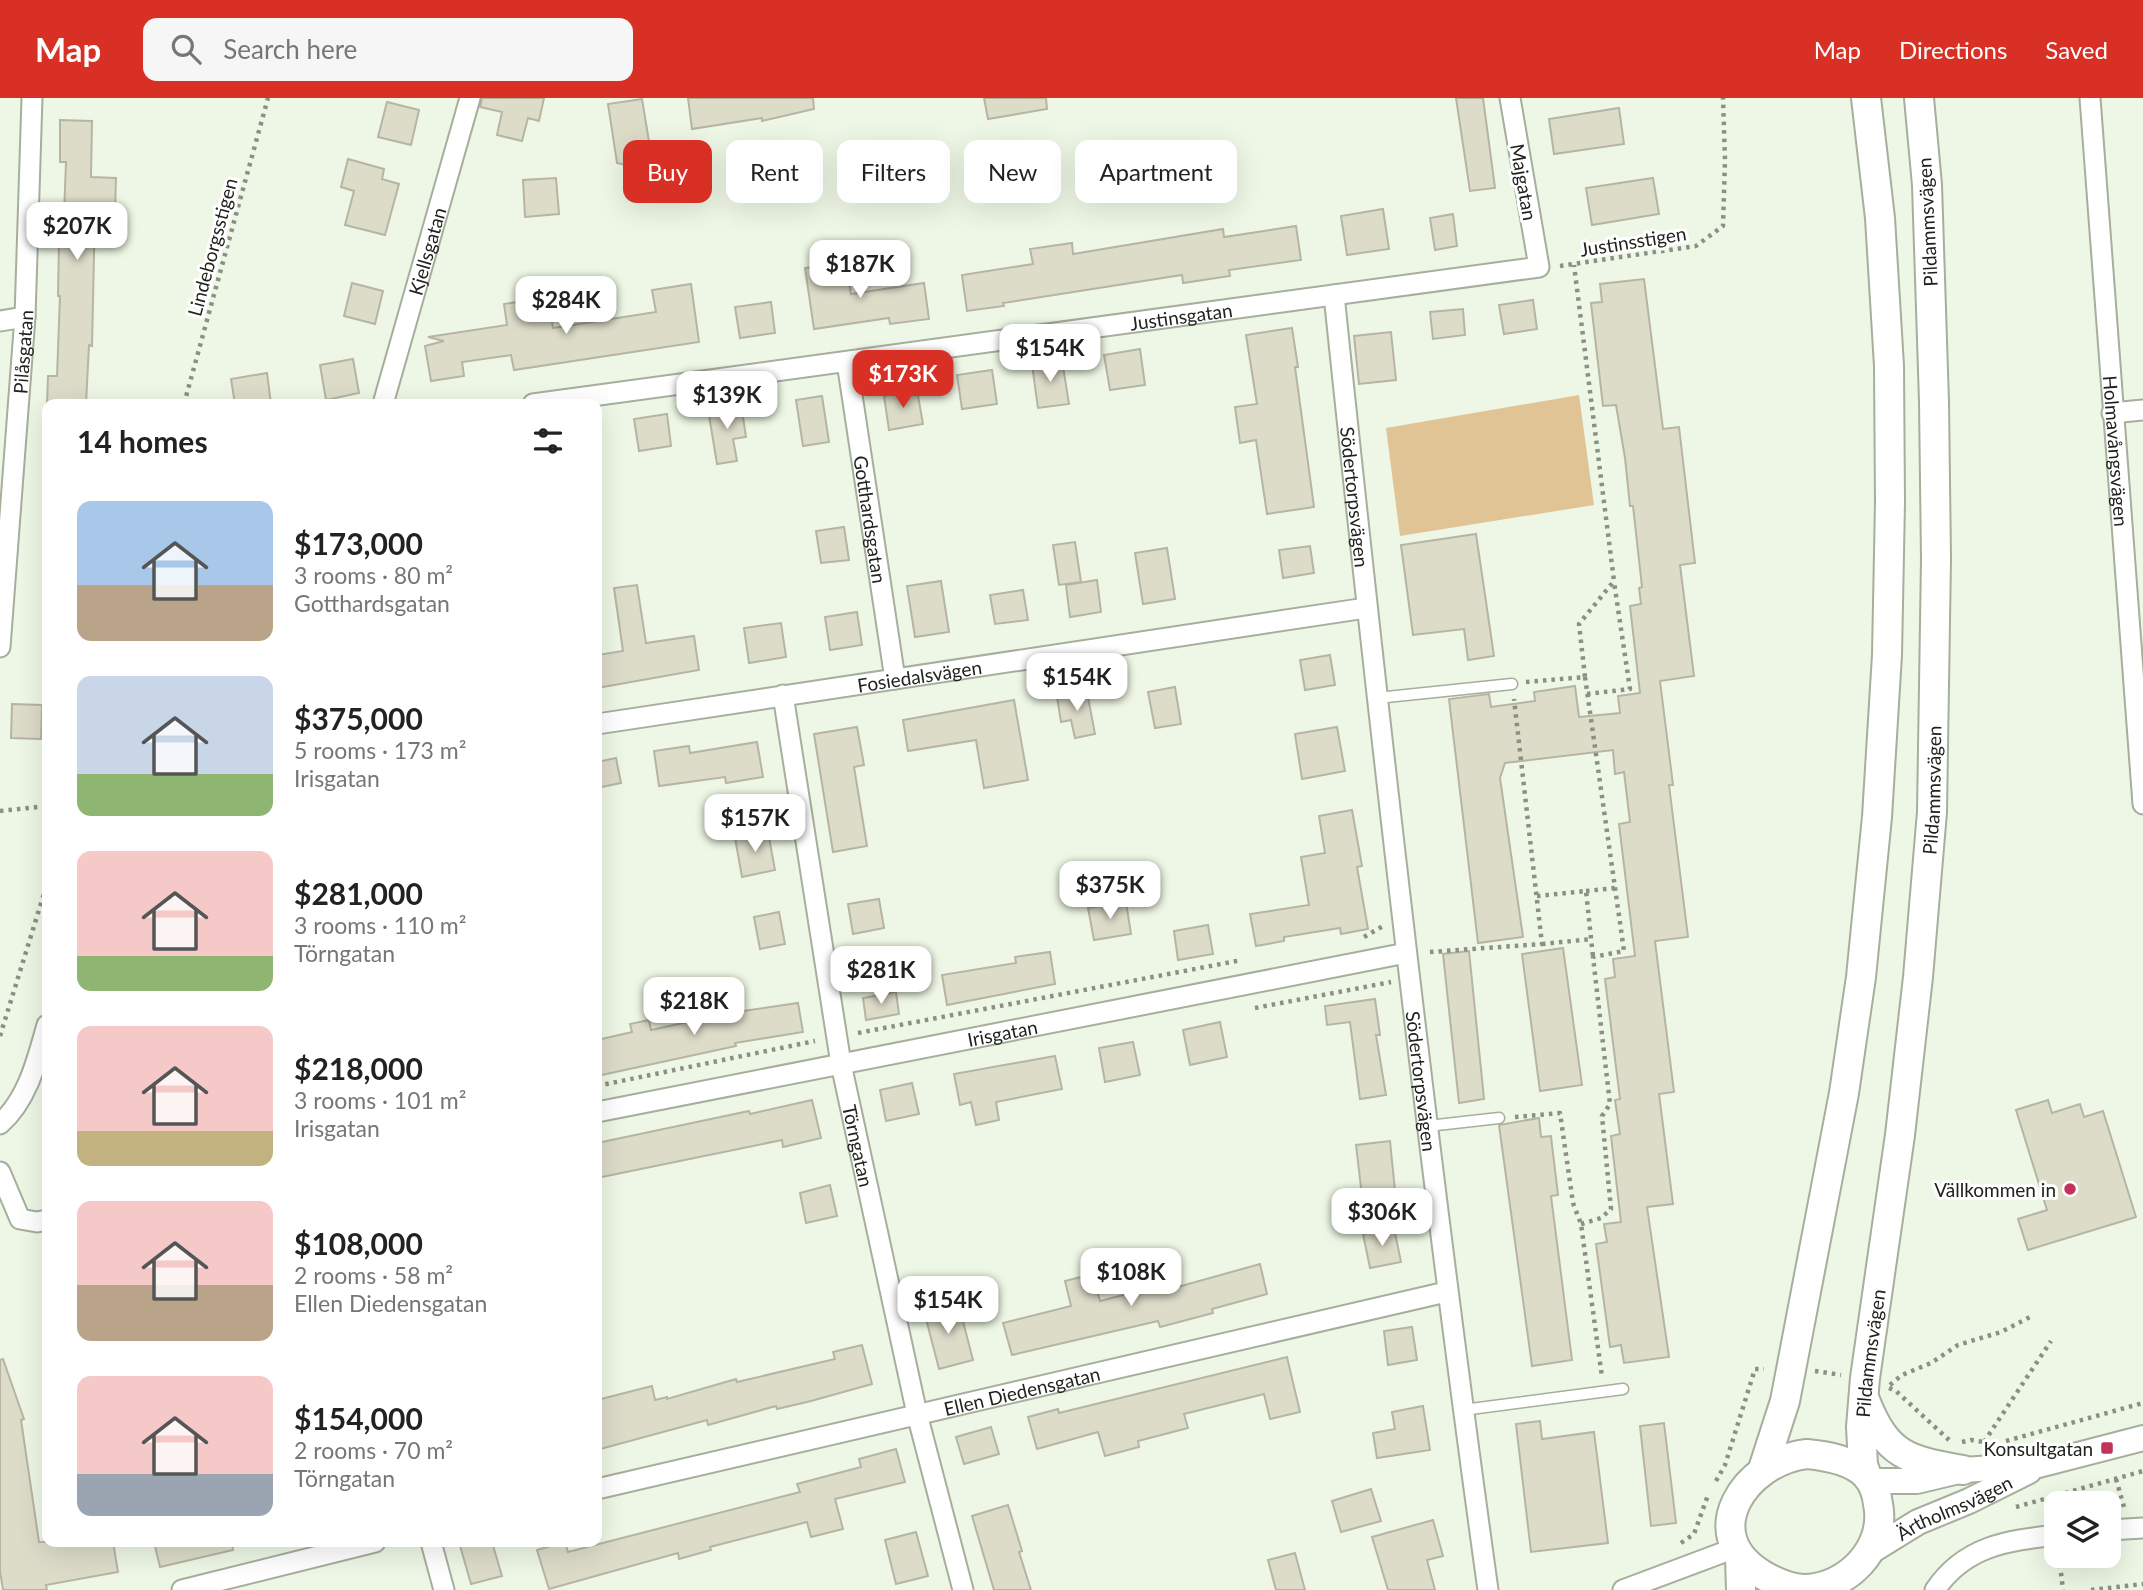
<!DOCTYPE html>
<html lang="en">
<head>
<meta charset="utf-8">
<style>
  body { margin:0; font-family:Lato,sans-serif; background:#f6f6f6; color:#222; height:100vh; display:flex; flex-direction:column; font-size:26px; white-space:nowrap }
  * { box-sizing:border-box; margin:0 }
  p { font-size:23px; color:#767676 }
  .icon { flex:none; width:38px; height:38px; fill:none; stroke:currentColor; stroke-width:2; stroke-linecap:round; stroke-linejoin:round }
  .map { position:relative; flex:1; overflow:hidden }
  .drawer { position:absolute; left:42px; top:301px; width:560px; height:1148px; display:flex; flex-direction:column; background:#fff; border-radius:14px; box-shadow:0 7px 28px #0002 }
  .drawer>* { flex:none }
  .top-card { position:absolute; left:623px; top:42px; width:665px; height:63px; display:flex; gap:14px }
  .controls { position:absolute; left:2044px; top:1393px; display:grid; gap:14px }
  .controls a { display:grid; place-items:center; width:77px; height:77px; border-radius:14px; background:#fff; box-shadow:0 7px 28px #0002; font-size:35px }
  .price { position:absolute; translate:-50% -60px; padding:0 16px; border-radius:14px; background:#fff; color:#222; font-size:23px; line-height:46px; filter:drop-shadow(0 2px 4px #0008) }
  .price::after { content:''; position:absolute; left:50%; top:42px; width:21px; height:16px; margin-left:-10px; background:inherit; clip-path:polygon(0 0,100% 0,50% 100%) }
  .price.on { background:#d93025; color:#fff }
  ul { padding:0; list-style:none }
  li { display:flex; align-items:center; gap:21px; height:175px; padding:0 35px }
  li span { display:grid; place-items:center; flex:none; width:196px; height:140px; border-radius:14px; color:#555 }
  li>.icon { margin-inline-start:auto }
  span .icon { width:84px; height:84px; fill:#fffc; stroke-width:1 }
  li b { font-size:30px }
  h2 { display:flex; justify-content:space-between; align-items:center; height:84px; padding:0 35px; font-size:30px }
  .tag { padding:0 24px; border-radius:14px; background:#fff; box-shadow:0 7px 28px #0002; font-size:24px; line-height:63px }
  .tag.on { background:#d93025; color:#fff }
  header { display:flex; align-items:center; gap:42px; box-sizing:border-box; height:98px; padding:0 35px; background:#d93025; color:#fff }
  header strong { font-size:33px }
  nav { display:flex; gap:38px; margin-inline-start:auto; font-size:24px }
  .search { width:490px; height:63px; background:#f6f6f6; display:flex; align-items:center; gap:18px; box-sizing:border-box; padding:0 24px; border-radius:14px; color:#767676; font-size:26px }
  .map>svg:first-child { display:block }
  .green { fill:#e0c495 }
  .building { fill:#dddcc9; stroke:#b6b5a3; stroke-width:2 }
  .lines { fill:none; stroke-linecap:round; stroke-linejoin:round }
  .service-casing { stroke:#a6ae9d; stroke-width:13 }
  .minor-casing { stroke:#a6ae9d; stroke-width:23 }
  .tertiary-casing { stroke:#a6ae9d; stroke-width:28 }
  .secondary-casing { stroke:#a6ae9d; stroke-width:32 }
  .path { stroke:#8a9084; stroke-width:4.5; stroke-dasharray:3.5 5; stroke-linecap:butt }
  .service { stroke:#fff; stroke-width:10 }
  .minor { stroke:#fff; stroke-width:19 }
  .tertiary { stroke:#fff; stroke-width:24 }
  .secondary { stroke:#fff; stroke-width:28 }
  .poi-dot { fill:#c33359; stroke:#fff; stroke-width:2.5 }
  .labels { text-anchor:middle; dominant-baseline:central; stroke-width:6; stroke-linejoin:round; paint-order:stroke }
  .street-label { font-size:19px; fill:#20231d; stroke:#fff }
  .poi-label { font-size:19px; fill:#20231d; stroke:#fff; text-anchor:end }
</style>
</head>
<body>
<header>
<strong>Map</strong>
<div class="search"><svg class="icon" aria-label="search" viewBox="0 0 24 24"><circle cx="10" cy="10" r="6"/><path d="M15 15l6 6"/></svg>Search here</div>
<nav><a>Map</a><a>Directions</a><a>Saved</a></nav>
</header>
<div class="map">
<svg width="2143" height="1492" viewBox="0 0 2143 1492">
  <rect width="100%" height="100%" fill="#eef7e5"/>
  <path class="green" d="M1579,297l15,110 -194,31 -14,-108z"/>
  <g class="building">
    <path d="M482,0h62l-5,23 -11,-3 -6,23 -25,-6 5,-23 -22,-5z"/>
    <path d="M688,0h125l1,11 -52,12v-3l-70,11z"/>
    <path d="M984,0h62l1,11 -59,10z"/>
    <path d="M1456,0h27l12,90 -25,3z"/>
    <path d="M642,1l12,73 -37,-9 -9,-59z"/>
    <path d="M387,4l32,8 -8,35 -33,-8z"/>
    <path d="M1619,10l5,36 -70,10 -5,-35z"/>
    <path d="M60,22l32,1 -1,56 25,1 -1,33 -20,-1 -3,136 -3,-1 -3,59h-39l1,-28h9l3,-80h-2l1,-56h4l3,-78h-6z"/>
    <path d="M348,61l36,10 -2,10 17,5 -14,51 -40,-10 9,-34 -13,-4z"/>
    <path d="M556,80l3,36 -34,3 -2,-37z"/>
    <path d="M1653,80l6,36 -67,11 -6,-37z"/>
    <path d="M1383,111l6,40 -42,6 -6,-39z"/>
    <path d="M1453,116l4,32 -22,4 -5,-32z"/>
    <path d="M1296,128l5,34 -72,10 1,6 -47,7 -1,-8 -179,28 1,3 -37,5 -5,-36 71,-11 -3,-15 42,-6 1,11 150,-25 1,8z"/>
    <path d="M846,164l5,32 73,-11 5,36 -39,5 -1,-6 -75,11 -9,-61z"/>
    <path d="M1644,181l19,150 16,-2 16,136 -15,2 14,111 -34,5 13,104h-4l19,152 -33,4 19,151 -15,2 14,110 -26,3 22,150 -45,6 -3,-18 -11,2 -14,-103 11,-2 -3,-18 17,-2 -10,-86 9,-2 -5,-34 5,-1 -15,-120 10,-2 -2,-18 22,-3 -16,-132 11,-2 -6,-50 -9,2 -2,-24 -108,13 -5,15 23,159 -45,6 -29,-244 40,-5 2,13 44,-6 -1,-9 41,-6 4,31 41,-4 -2,-17 22,-3 -10,-87 11,-2 -2,-16 3,-1 -9,-81h-3l-5,-48 -9,-53 -13,1 -12,-103 11,-1 -2,-18z"/>
    <path d="M352,185l31,8 -8,33 -31,-8z"/>
    <path d="M691,186l8,58 -185,28 -3,-15 -49,7 2,14 -33,5 -6,-35 19,-5 -16,-4 79,-12 -3,-21 45,-7 4,31 103,-16 -4,-22z"/>
    <path d="M1533,202l4,29 -33,5 -5,-29z"/>
    <path d="M771,204l4,31 -35,5 -5,-31z"/>
    <path d="M1463,211l2,26 -32,4 -3,-27z"/>
    <path d="M1292,230l6,39h-3l19,140 -47,7 -11,-74 -16,3 -5,-36 22,-3 -11,-69z"/>
    <path d="M1391,234l5,48 -37,4 -5,-48z"/>
    <path d="M1140,251l5,36 -35,5 -6,-35z"/>
    <path d="M353,261l6,34 -33,7 -6,-35z"/>
    <path d="M1062,262l7,44 -31,4 -6,-43z"/>
    <path d="M992,272l5,34 -35,5 -5,-34z"/>
    <path d="M267,275l4,31h-36l-4,-25z"/>
    <path d="M917,292l6,34 -34,6 -5,-34z"/>
    <path d="M822,298l7,46 -26,4 -7,-46z"/>
    <path d="M741,306l5,33 -13,2 4,22 -20,3 -9,-55z"/>
    <path d="M667,316l4,32 -32,5 -5,-32z"/>
    <path d="M844,429l5,33 -28,3 -5,-32z"/>
    <path d="M1476,436l18,122 -26,4 -4,-31 -51,6 -12,-90z"/>
    <path d="M1075,444l6,40 -22,3 -6,-40z"/>
    <path d="M1310,448l4,27 -31,5 -4,-28z"/>
    <path d="M1167,450l8,51 -32,5 -8,-51z"/>
    <path d="M1097,482l4,32 -31,5 -4,-32z"/>
    <path d="M941,483l8,51 -34,5 -8,-51z"/>
    <path d="M637,487l9,58 48,-7 5,34 -102,18v-33l26,-4 -9,-63z"/>
    <path d="M1023,492l5,30 -33,4 -5,-29z"/>
    <path d="M857,514l5,33 -32,5 -5,-33z"/>
    <path d="M781,525l5,34 -37,6 -5,-35z"/>
    <path d="M1330,557l5,30 -30,5 -5,-30z"/>
    <path d="M1175,589l6,37 -26,4 -7,-36z"/>
    <path d="M1087,594l8,42 -20,4 -4,-18 -10,2 -4,-25z"/>
    <path d="M1014,602l14,80 -44,8 -8,-48 -68,11 -5,-31z"/>
    <path d="M12,606l30,1 -1,34 -30,-1z"/>
    <path d="M857,629l7,38 -10,2 13,79 -34,6 -19,-118z"/>
    <path d="M1337,629l8,44 -43,8 -7,-45z"/>
    <path d="M757,644l6,35 -37,6 -1,-6 -66,9 -5,-35 35,-5 1,7z"/>
    <path d="M616,660l5,25 -24,5v-26z"/>
    <path d="M1352,712l10,56 -5,1 11,62 -27,5 -1,-6 -56,9v4l-28,5 -6,-32 59,-9 -8,-48 24,-4 -6,-37z"/>
    <path d="M768,734l7,38 -33,7 -7,-39z"/>
    <path d="M879,801l5,29 -31,6 -5,-30z"/>
    <path d="M1126,804l5,32 -37,6 -6,-32z"/>
    <path d="M779,814l6,32 -25,5 -6,-32z"/>
    <path d="M1208,827l5,29 -35,6 -4,-29z"/>
    <path d="M1563,850l19,137 -42,6 -18,-137z"/>
    <path d="M1469,853l15,148 -25,4 -16,-149z"/>
    <path d="M1050,854l5,32 -108,21 -5,-30 74,-12 -1,-6z"/>
    <path d="M896,894l3,22 -33,6 -3,-22z"/>
    <path d="M1375,901l5,36h-4l10,60 -26,4 -10,-77 -23,3 -2,-19z"/>
    <path d="M798,905l5,29 -68,11 1,3 -139,30v-36l35,-8 -2,-8 19,-4 2,10 78,-17z"/>
    <path d="M1220,924l7,35 -37,8 -7,-35z"/>
    <path d="M1133,944l7,33 -35,7 -6,-34z"/>
    <path d="M1055,958l7,33 -66,13 3,18 -23,5 -5,-23 -11,3 -6,-31z"/>
    <path d="M912,985l7,31 -33,7 -6,-31z"/>
    <path d="M812,1002l9,38 -38,9 -1,-7 -185,38v-35l152,-32 1,3z"/>
    <path d="M2048,1002l4,13 28,-9 4,13 19,-6 33,106 -108,33 -10,-31 29,-9 -31,-100z"/>
    <path d="M1539,1020l2,19 10,-1 1,9 6,50 -7,1 21,164 -40,6 -33,-241z"/>
    <path d="M1390,1043l5,50 -33,5 -6,-51z"/>
    <path d="M830,1087l7,31 -31,7 -6,-30z"/>
    <path d="M1394,1130l7,34 -31,6 -7,-34z"/>
    <path d="M1260,1166l7,30 -55,15 1,4 -53,14 -2,-6 -146,34 -9,-32 68,-17 -6,-25 28,-7 7,27 51,-13 -4,-16 21,-6 6,22z"/>
    <path d="M958,1204l15,58 -34,9 -15,-58z"/>
    <path d="M1412,1229l5,33 -29,5 -4,-34z"/>
    <path d="M862,1247l10,39 -61,17 -34,8 -1,-3 -68,19 -1,-5 -110,30v-50l55,-14 3,14 12,-3v2l69,-20 1,3 98,-23 -2,-7z"/>
    <path d="M1287,1259l13,55 -30,7 -6,-25 -80,20 4,14 -50,13 1,6 -34,9 -7,-24 -61,17 -9,-32 30,-8 1,4z"/>
    <path d="M3,1261l21,60 -3,1 18,122h74l5,30 -72,13 1,5h-44l-3,-19v-211z"/>
    <path d="M1423,1308l7,44 -53,8 -4,-25 22,-4 -3,-17z"/>
    <path d="M1540,1323l2,18 52,-7 14,111 -77,9 -15,-128z"/>
    <path d="M1664,1325l12,100 -25,3 -11,-100z"/>
    <path d="M991,1329l8,27 -35,10 -8,-27z"/>
    <path d="M896,1351l9,33 -70,17 8,30 -32,8 -4,-15 -97,25 1,3 -32,9 -1,-6 -129,36 -12,-39 28,-8 3,10 232,-60 -3,-8 64,-17 -2,-8z"/>
    <path d="M1371,1391l10,32 -40,11 -9,-31z"/>
    <path d="M1008,1407l14,46 -3,1 12,38h-37l-22,-74z"/>
    <path d="M1433,1422l10,36 -16,4 8,30h-47l-16,-53z"/>
    <path d="M916,1434l12,44 -32,8 -11,-44z"/>
    <path d="M154,1444h78l1,8 -73,17z"/>
    <path d="M459,1444h33l10,34 -31,8z"/>
    <path d="M1295,1455l10,37h-29l-8,-30z"/>
  </g>
  <g class="lines">
    <defs>
      <g id="service">
        <path d="M1377,600l135,-14"/>
        <path d="M1428,1028l71,-8"/>
        <path d="M1463,1312l160,-21"/>
      </g>
      <g id="minor">
        <path id="s1" d="M2090,0l53,706"/>
        <path id="s2" d="M1334,197c45,432 94,865 154,1295"/>
        <path d="M0,223l25,-4"/>
        <path id="s3" d="M847,264l48,317"/>
        <path id="s4" d="M383,306l87,-306"/>
        <path id="s5" d="M533,306l1006,-137 -29,-169"/>
        <path d="M2112,315l31,-3"/>
        <path id="s6" d="M0,549l25,-330 7,-219"/>
        <path id="s7" d="M783,597l58,369 76,350 46,176"/>
        <path id="s8" d="M597,626l769,-116"/>
        <path id="s9" d="M597,1014l809,-159"/>
        <path d="M0,1026c28,-25 37,-64 47,-99"/>
        <path d="M0,1074l20,47 17,3 10,-2"/>
        <path id="s10" d="M597,1391l849,-197"/>
        <path d="M2109,1432l34,-2"/>
        <path d="M431,1444l13,48"/>
        <path d="M182,1492l193,-48"/>
        <path d="M1623,1492l112,-42"/>
        <path d="M1935,1492c30,-44 71,-49 121,-55"/>
      </g>
      <g id="tertiary">
        <path d="M1871,1383h46l46,-11 76,-5 104,-27"/>
        <path id="s11" d="M1871,1453l47,-29 51,-21 60,-30"/>
      </g>
      <g id="secondary">
        <path d="M1865,1302c22,56 42,60 98,70"/>
        <path d="M1807,1356c20,2 45,6 59,21 7,8 11,19 12,29 9,44 -31,85 -75,85 -14,-1 -28,-7 -40,-14 -68,-40 -18,-114 44,-121z"/>
        <path d="M1763,1371l22,-68 59,-308 17,-116 16,-160 10,-162 3,-153 -1,-136 -9,-148 -14,-120"/>
        <path id="s12" d="M1867,1378l-4,-11 -2,-38 4,-49 35,-243 18,-158 14,-165 4,-253 -2,-157 -7,-217 -8,-87"/>
        <path d="M1740,1459l1,33"/>
      </g>
    </defs>
    <use href="#service" class="service-casing"/>
    <use href="#minor" class="minor-casing"/>
    <use href="#tertiary" class="tertiary-casing"/>
    <use href="#secondary" class="secondary-casing"/>
    <g class="path">
      <path d="M1560,168l136,-20 27,-20 2,-66 -2,-62"/>
      <path d="M184,306l84,-306"/>
      <path d="M1526,584l59,-5 -6,-53 35,-43 -40,-316"/>
      <path d="M1587,596l43,-5 -16,-107"/>
      <path d="M0,713l47,-5"/>
      <path d="M1586,793l29,-3"/>
      <path d="M1537,798l49,-5 7,66"/>
      <path d="M1364,839l19,-11"/>
      <path d="M1542,846l50,-5"/>
      <path d="M1430,854l112,-8 -28,-245"/>
      <path d="M1255,910l136,-26"/>
      <path d="M858,935l384,-73"/>
      <path d="M0,938l47,-152"/>
      <path d="M597,988l218,-45"/>
      <path d="M1515,1019l45,-4 13,90 8,21 21,153"/>
      <path d="M1581,1126l20,-6 10,-9 -9,-93 8,-12 -17,-147 31,-6 -39,-274"/>
      <path d="M1815,1273l26,4"/>
      <path d="M1890,1287l12,-10 29,-12 27,-18 43,-13 29,-15"/>
      <path d="M1889,1290l7,3 53,49"/>
      <path d="M2006,1343l137,-38"/>
      <path d="M1962,1344l9,-2 13,2"/>
      <path d="M1984,1344l67,-101"/>
      <path d="M2116,1381l8,28"/>
      <path d="M1716,1383l9,-16 30,-96h9"/>
      <path d="M2016,1409l127,-36"/>
      <path d="M1681,1445l13,-9 14,-39"/>
      <path d="M2059,1458l4,34"/>
      <path d="M2091,1492l52,-6"/>
    </g>
    <use href="#service" class="service"/>
    <use href="#minor" class="minor"/>
    <use href="#tertiary" class="tertiary"/>
    <use href="#secondary" class="secondary"/>
  </g>
  <g class="poi-dot">
    <circle cx="2070" cy="1091" r="7"/>
    <rect x="2100" y="1343" width="14" height="14" rx="3.5"/>
  </g>
  <g class="labels">
    <g class="street-label">
      <text transform="translate(1524 84) rotate(80)">Majgatan</text>
      <text transform="translate(1927 124) rotate(-93)">Pildammsvägen</text>
      <text transform="translate(1633 143) rotate(-9)">Justinsstigen</text>
      <text transform="translate(212 149) rotate(-75)">Lindeborgsstigen</text>
      <text stroke="none"><textPath href="#s4" startOffset="159">Kjellsgatan</textPath></text>
      <text stroke="none"><textPath href="#s5" startOffset="654">Justinsgatan</textPath></text>
      <text stroke="none"><textPath href="#s6" startOffset="296">Pilåsgatan</textPath></text>
      <text stroke="none"><textPath href="#s1" startOffset="354">Holmavångsvägen</textPath></text>
      <text stroke="none"><textPath href="#s2" startOffset="203">Södertorpsvägen</textPath></text>
      <text stroke="none"><textPath href="#s3" startOffset="159">Gotthardsgatan</textPath></text>
      <text stroke="none"><textPath href="#s8" startOffset="326">Fosiedalsvägen</textPath></text>
      <text stroke="none"><textPath href="#s12" startOffset="691">Pildammsvägen</textPath></text>
      <text stroke="none"><textPath href="#s9" startOffset="413">Irisgatan</textPath></text>
      <text stroke="none"><textPath href="#s2" startOffset="791">Södertorpsvägen</textPath></text>
      <text stroke="none"><textPath href="#s7" startOffset="457">Törngatan</textPath></text>
      <text stroke="none"><textPath href="#s12" startOffset="124">Pildammsvägen</textPath></text>
      <text stroke="none"><textPath href="#s10" startOffset="436">Ellen Diedensgatan</textPath></text>
      <text stroke="none"><textPath href="#s11" startOffset="94">Ärtholmsvägen</textPath></text>
    </g>
    <g class="poi-label">
      <text x="2056" y="1091">Vällkommen in</text>
      <text x="2093" y="1350">Konsultgatan</text>
    </g>
  </g>
</svg>
<div class="controls">
<a><svg class="icon" aria-label="layers" viewBox="0 0 24 24"><path d="M12 4l9 5-9 5-9-5zM3 14l9 5 9-5"/></svg></a>
</div>
<b class="price" style="left:77px;top:164px">$207K</b>
<b class="price" style="left:860px;top:202px">$187K</b>
<b class="price" style="left:566px;top:238px">$284K</b>
<b class="price" style="left:1050px;top:286px">$154K</b>
<b class="price on" style="left:903px;top:312px">$173K</b>
<b class="price" style="left:727px;top:333px">$139K</b>
<b class="price" style="left:1077px;top:615px">$154K</b>
<b class="price" style="left:755px;top:756px">$157K</b>
<b class="price" style="left:1110px;top:823px">$375K</b>
<b class="price" style="left:881px;top:908px">$281K</b>
<b class="price" style="left:694px;top:939px">$218K</b>
<b class="price" style="left:1382px;top:1150px">$306K</b>
<b class="price" style="left:1131px;top:1210px">$108K</b>
<b class="price" style="left:948px;top:1238px">$154K</b>
<div class="top-card">
<a class="tag on">Buy</a>
<a class="tag">Rent</a>
<a class="tag">Filters</a>
<a class="tag">New</a>
<a class="tag">Apartment</a>
</div>
<section class="drawer">
<h2>14 homes<svg class="icon" aria-label="filters" viewBox="0 0 24 24"><path d="M4 7h16M4 17h16"/><circle cx="9" cy="7" r="2"/><circle cx="15" cy="17" r="2"/></svg></h2>
<ul>
<li><span style="background:linear-gradient(#a9c7e8 60%,#b9a48a 0)"><svg class="icon" aria-label="home" viewBox="0 0 24 24"><path d="M3 11l9-7 9 7M6 9v11h12V9"/></svg></span><div><b>$173,000</b><p>3 rooms · 80 m²</p><p>Gotthardsgatan</p></div></li>
<li><span style="background:linear-gradient(#c9d6e8 70%,#8fb573 0)"><svg class="icon" aria-label="home" viewBox="0 0 24 24"><path d="M3 11l9-7 9 7M6 9v11h12V9"/></svg></span><div><b>$375,000</b><p>5 rooms · 173 m²</p><p>Irisgatan</p></div></li>
<li><span style="background:linear-gradient(#f6c9c9 75%,#8fb573 0)"><svg class="icon" aria-label="home" viewBox="0 0 24 24"><path d="M3 11l9-7 9 7M6 9v11h12V9"/></svg></span><div><b>$281,000</b><p>3 rooms · 110 m²</p><p>Törngatan</p></div></li>
<li><span style="background:linear-gradient(#f6c9c9 75%,#c2b280 0)"><svg class="icon" aria-label="home" viewBox="0 0 24 24"><path d="M3 11l9-7 9 7M6 9v11h12V9"/></svg></span><div><b>$218,000</b><p>3 rooms · 101 m²</p><p>Irisgatan</p></div></li>
<li><span style="background:linear-gradient(#f6c9c9 60%,#b9a48a 0)"><svg class="icon" aria-label="home" viewBox="0 0 24 24"><path d="M3 11l9-7 9 7M6 9v11h12V9"/></svg></span><div><b>$108,000</b><p>2 rooms · 58 m²</p><p>Ellen Diedensgatan</p></div></li>
<li><span style="background:linear-gradient(#f6c9c9 70%,#9aa5b1 0)"><svg class="icon" aria-label="home" viewBox="0 0 24 24"><path d="M3 11l9-7 9 7M6 9v11h12V9"/></svg></span><div><b>$154,000</b><p>2 rooms · 70 m²</p><p>Törngatan</p></div></li>
</ul>
</section>
</div>
</body>
</html>
